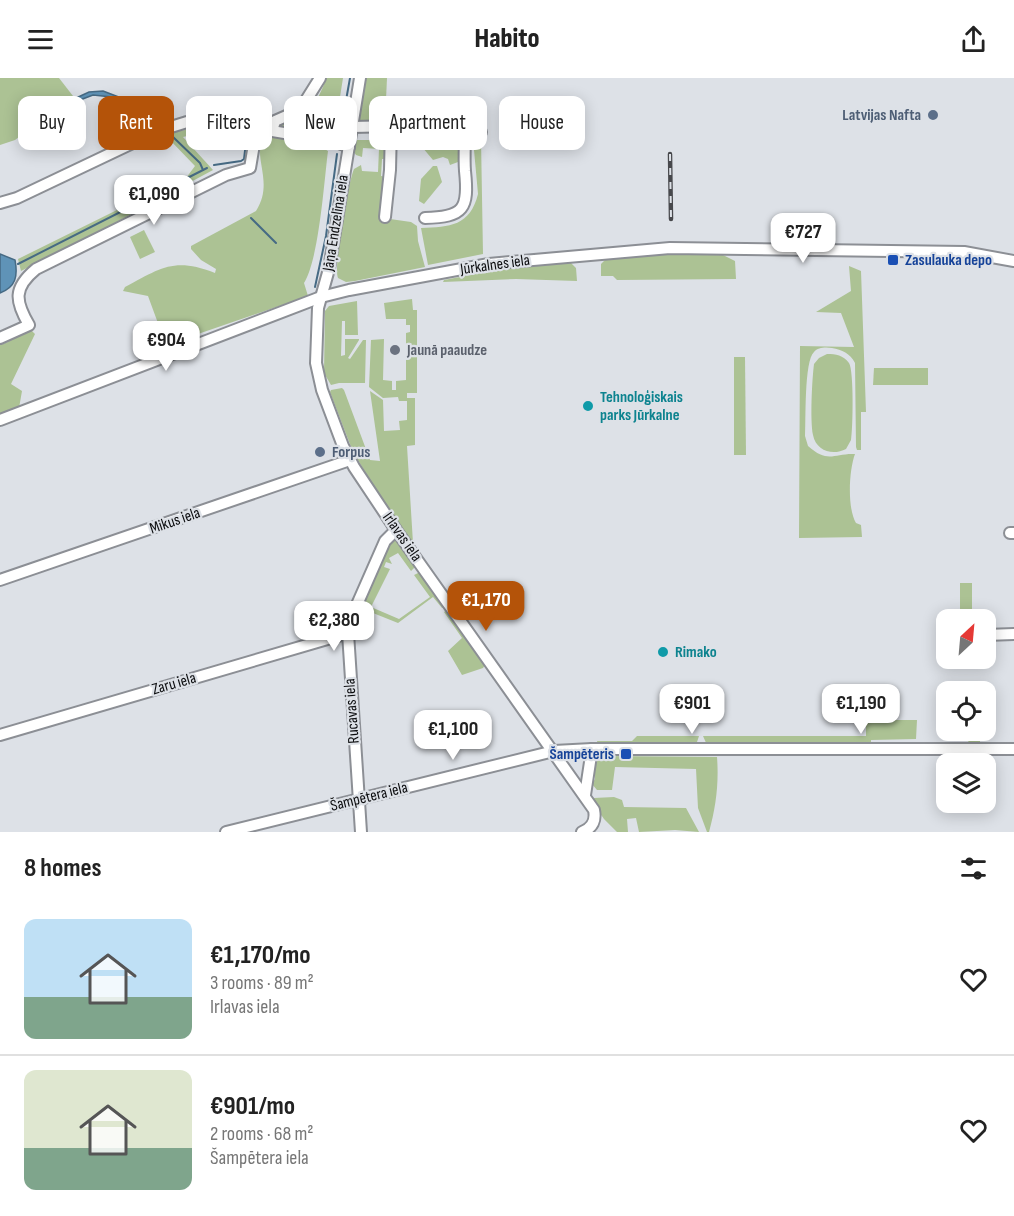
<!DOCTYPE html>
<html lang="en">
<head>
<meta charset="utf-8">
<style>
  body { margin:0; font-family:"Sofia Sans Condensed",sans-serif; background:#f6f6f6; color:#222; height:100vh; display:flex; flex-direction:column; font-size:22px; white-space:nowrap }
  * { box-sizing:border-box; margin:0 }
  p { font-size:20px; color:#767676 }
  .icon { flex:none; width:33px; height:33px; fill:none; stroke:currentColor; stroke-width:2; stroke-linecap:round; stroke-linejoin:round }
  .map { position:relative; height:754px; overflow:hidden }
  .panel { display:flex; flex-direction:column; background:#fff; flex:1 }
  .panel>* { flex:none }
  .hud { position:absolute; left:18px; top:18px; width:600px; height:54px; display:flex; gap:12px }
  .needle { width:39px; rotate:26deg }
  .buttons { position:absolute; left:936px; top:531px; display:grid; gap:12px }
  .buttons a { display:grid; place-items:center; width:60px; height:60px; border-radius:12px; background:#fff; box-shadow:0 3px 15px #0003; font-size:30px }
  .price { position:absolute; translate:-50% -51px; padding:0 14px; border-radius:12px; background:#fff; color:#222; font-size:20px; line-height:39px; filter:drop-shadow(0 2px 3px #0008) }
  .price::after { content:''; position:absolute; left:50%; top:36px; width:18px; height:14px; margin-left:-9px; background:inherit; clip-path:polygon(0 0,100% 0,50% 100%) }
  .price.selected { background:#b45309; color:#fff }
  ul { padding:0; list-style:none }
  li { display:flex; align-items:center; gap:18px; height:150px; padding:0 24px }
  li+li { border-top:2px solid #e0e0e0 }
  li span { display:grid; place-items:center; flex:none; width:168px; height:120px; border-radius:12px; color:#555 }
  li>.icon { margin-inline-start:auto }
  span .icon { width:72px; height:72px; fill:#fffc; stroke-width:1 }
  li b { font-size:26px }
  h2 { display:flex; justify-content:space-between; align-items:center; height:72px; padding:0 24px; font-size:26px }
  .tag { padding:0 21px; border-radius:12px; background:#fff; box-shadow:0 3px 15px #0003; font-size:21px; line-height:54px }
  .tag.selected { background:#b45309; color:#fff }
  header { display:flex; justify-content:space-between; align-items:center; height:78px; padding:0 24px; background:#fff; font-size:27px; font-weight:800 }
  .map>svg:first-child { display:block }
  .green { fill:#acc294 }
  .water { fill:#5f93b7; stroke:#466a84; stroke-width:1.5 }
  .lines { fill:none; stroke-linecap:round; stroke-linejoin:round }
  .stream { stroke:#466a84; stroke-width:2 }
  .minor-casing { stroke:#8c8f95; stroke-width:14 }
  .minor { stroke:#fff; stroke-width:10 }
  .rail-casing { stroke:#47484c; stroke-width:4.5 }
  .rail { stroke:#dde1e7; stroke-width:2; stroke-dasharray:7; stroke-linecap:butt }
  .service-dot { fill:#5c6f8a; stroke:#dde1e7; stroke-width:2 }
  .transit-dot { fill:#1a4fb4; stroke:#dde1e7; stroke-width:2 }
  .worship-dot { fill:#6b7280; stroke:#dde1e7; stroke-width:2 }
  .culture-dot { fill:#0f9aa8; stroke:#dde1e7; stroke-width:2 }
  .labels { text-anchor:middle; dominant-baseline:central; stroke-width:4.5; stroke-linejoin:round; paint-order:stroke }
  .service-label { font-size:16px; font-weight:bold; fill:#4e5e75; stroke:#dde1e7; text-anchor:end }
  .street-label { font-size:16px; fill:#0b0c0e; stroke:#dde1e7 }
  .transit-label { font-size:16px; font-weight:bold; fill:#164399; stroke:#dde1e7; text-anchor:start }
  .worship-label { font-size:16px; font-weight:bold; fill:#5b616d; stroke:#dde1e7; text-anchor:start }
  .culture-label { font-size:16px; font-weight:bold; fill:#0d838f; stroke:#dde1e7; text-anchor:start }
</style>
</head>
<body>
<header><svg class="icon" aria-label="menu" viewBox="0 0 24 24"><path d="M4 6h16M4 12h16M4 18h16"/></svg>Habito<svg class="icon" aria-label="share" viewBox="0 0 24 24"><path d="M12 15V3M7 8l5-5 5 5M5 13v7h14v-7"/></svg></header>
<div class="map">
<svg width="1014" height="754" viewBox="0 0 1014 754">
  <rect width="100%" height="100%" fill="#dde1e7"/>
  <g class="green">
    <path d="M0,0h59l14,18 -58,44 -15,5z"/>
    <path d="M326,0h17l-9,57h-17l-40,-9c7,-5 15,-5 22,-9 14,-7 23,-25 27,-39z"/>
    <path d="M366,0h21l-2,43 -21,3 -6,-3z"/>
    <path d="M195,50l5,5 -17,4 30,33 -113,61 -79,40 -3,-12 99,-49 -1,-3 22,-11 2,3 46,-21 9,-12 -26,-27 6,-7z"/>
    <path d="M264,56l47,7 17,10c-4,31 -9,108 -24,132l4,13 -142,49 -18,-49 -25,-5 2,-4c36,-19 49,-30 90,-14l1,-4 -15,-9 -10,-11v-3l65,-35c19,-30 -5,-53 8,-77z"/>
    <path d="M473,61h8l2,115 -55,11 -7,-37c29,-1 49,-2 57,-34z"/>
    <path d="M356,62h32l-1,19h-5l-1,17 6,1 -5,44h7l1,-2 21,3 6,4 1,15 7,26 -70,14 -9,1 -8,-4c-5,-11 10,-95 16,-109l7,-4 1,6 16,1 1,-23 -16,-1 -1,9 -6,-2 -2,-3z"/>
    <path d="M458,66v18l-8,3 -2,-6 -5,-2 -10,3 -11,-13z"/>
    <path d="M433,88h4l5,16 -18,22 -5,-3 2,-22z"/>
    <path d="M144,152l11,22 -15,7 -10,-22z"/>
    <path d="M660,176h61l14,7 1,18 -119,1 -4,-4h-12v-12l4,-4z"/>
    <path d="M571,185l5,5 1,13 -61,-2 -73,3 1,-2 58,-11z"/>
    <path d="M849,188l12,5 5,141h-5v38h-4l-1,-3 -1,-84c-5,-10 -13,-13 -23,-15 -6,-1 -14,-1 -18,4 -10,9 -8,69 -9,84l3,10c20,18 26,7 47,8 -6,16 -8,54 1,69l5,2 1,12 -63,1 1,-192 54,1 -13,-34 -25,-1 35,-21z"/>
    <path d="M412,221l1,11h4v83h-10v5h8v47l-8,1 6,97 -30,-42 -30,-49 -23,-60 1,-2 11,-2 2,2 26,70 10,1 -10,-70 13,9 1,31 16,-1 -1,-9 8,-1v-19h-8l-1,-4 -15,1 -14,-11 2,-47 13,-1 -1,41 9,1v9h4v-9l10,-1v-47l4,-1v-7h-4v-6h-20l-2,-16z"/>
    <path d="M357,223l1,34h-13v-14h-3l-1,35 4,-1v-16h14v1l-11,18 2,1 13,-19h3l-1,43h-26l-8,2 -7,-12 1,-62 4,-5z"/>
    <path d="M29,250l6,6 -24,50 11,7 -3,17 -19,7v-70l8,-3z"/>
    <path d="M827,276c9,0 16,1 22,9 5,8 4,65 2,77l-5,9c-13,7 -30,2 -33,-14 -3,-15 -1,-55 1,-71l5,-6z"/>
    <path d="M734,279h11l1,98h-12z"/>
    <path d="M874,290h54v17h-55z"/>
    <path d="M392,462h5l19,26 -5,5 -13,-18 -9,5 3,6 -6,-2 -2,5 6,2 -19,38 28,12 31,-22 -16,-22 6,-3 25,34 -3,2 -9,-11 -35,26 -35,-14 -9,21 2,44 -2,-1 -1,-48 34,-80z"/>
    <rect x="960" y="505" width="12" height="36"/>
    <path d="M447,532l38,55 -2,3 -21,7 -14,-24 14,-13 -18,-26z"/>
    <path d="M937,635h9v17l21,1v5h13v8h-11l-2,-8 -30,-2z"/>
    <path d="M866,642h51l-1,19 -45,1v5h-164l-4,-9h163z"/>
    <path d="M637,658h62l-3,9h-98l-1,-4h35z"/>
    <path d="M605,678l112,1c2,26 -1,50 -8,75h-2l-9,-24 -2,-39 -81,-2 -3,23h-15l-5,-6 3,-5v-20z"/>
    <path d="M614,719l8,3 2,7 62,1 13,24 -24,-2 -36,2 -3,-14 -9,1 1,13h-11l-13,-13 -13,-19 3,-2z"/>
  </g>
  <g class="water">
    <path d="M103,13l39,15 13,10 -1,2 -2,1 -26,-17 -14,-5 -19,-2 -13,5 -54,40 -2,-3 50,-38 15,-7z"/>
    <path d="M0,176l15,6c3,16 1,27 -15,33z"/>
  </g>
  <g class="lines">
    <g class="stream">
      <path d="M340,56l10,-56"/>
      <path d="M171,57l29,28 3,7"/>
      <path d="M214,87l27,-4 3,-2 2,-17"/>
      <path d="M251,140l25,25"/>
      <path d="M18,186l189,-96"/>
      <path d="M315,209l11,-51 11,-82"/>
    </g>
    <defs>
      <g id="minor">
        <path d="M360,0l-31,191 -11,39 -2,55 6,27 21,56 11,21 42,63 198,280c2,10 -1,18 -12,22"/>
        <path d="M352,49l46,-1 46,6h37"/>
        <path d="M272,53l3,-10 25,-11 20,-32"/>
        <path d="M0,125l17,-5 141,-67 29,-9h31l96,16h12l23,9"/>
        <path d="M385,139l5,-47 1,-44"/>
        <path d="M425,140c39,-1 44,-9 40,-47 -1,-13 0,-26 0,-39"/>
        <path d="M0,260l29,-13c-14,-24 -16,-37 7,-56l190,-94 24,-7 10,-59 2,-3"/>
        <path d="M0,342l321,-123 28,-7 140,-26 181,-16 294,4 50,9"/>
        <path d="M1010,455h4"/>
        <path d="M0,502l350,-120"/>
        <path d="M986,557l28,-1"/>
        <path d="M0,657l348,-102"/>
        <path d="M585,717l7,-46"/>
        <path d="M226,754l328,-81 38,-2h422"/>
        <path d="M361,754l-13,-199 4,-17 33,-75 11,-11"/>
      </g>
    </defs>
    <use href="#minor" class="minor-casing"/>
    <use href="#minor" class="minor"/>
    <defs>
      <path id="rail" d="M670,76l1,65"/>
    </defs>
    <use href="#rail" class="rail-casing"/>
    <use href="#rail" class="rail"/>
  </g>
  <g class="service-dot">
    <circle cx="933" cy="37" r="6"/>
    <circle cx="320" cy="374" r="6"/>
  </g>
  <g class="transit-dot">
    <rect x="887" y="176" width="12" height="12" rx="3"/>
    <rect x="620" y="670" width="12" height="12" rx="3"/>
  </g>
  <circle class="worship-dot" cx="395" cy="272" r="6"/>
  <g class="culture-dot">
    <circle cx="588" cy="328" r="6"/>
    <circle cx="663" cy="574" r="6"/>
  </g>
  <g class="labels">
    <g class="service-label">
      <text x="921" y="37">Latvijas Nafta</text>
      <text x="332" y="374" text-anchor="start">Forpus</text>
    </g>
    <g class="street-label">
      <text transform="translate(336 145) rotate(-81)">Jāņa Endzelīna iela</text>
      <text transform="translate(495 187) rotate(-8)">Jūrkalnes iela</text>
      <text transform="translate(175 443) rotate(-19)">Mikus iela</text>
      <text transform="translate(402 459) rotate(55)">Irlavas iela</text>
      <text transform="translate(174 606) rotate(-16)">Zaru iela</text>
      <text transform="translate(352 633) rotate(-94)">Rucavas iela</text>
      <text transform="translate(369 719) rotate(-14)">Šampētera iela</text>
    </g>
    <g class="transit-label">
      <text x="905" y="182">Zasulauka depo</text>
      <text x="614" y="676" text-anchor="end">Šampēteris</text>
    </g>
    <g class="worship-label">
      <text x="407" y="272">Jaunā paaudze</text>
    </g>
    <g class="culture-label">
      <text x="600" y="319">Tehnoloģiskais<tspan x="600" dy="18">parks Jūrkalne</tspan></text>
      <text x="675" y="574">Rimako</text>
    </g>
  </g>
</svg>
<div class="buttons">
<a><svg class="needle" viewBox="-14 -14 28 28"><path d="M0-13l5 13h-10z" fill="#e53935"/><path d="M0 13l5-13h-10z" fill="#767676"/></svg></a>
<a><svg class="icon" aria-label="locate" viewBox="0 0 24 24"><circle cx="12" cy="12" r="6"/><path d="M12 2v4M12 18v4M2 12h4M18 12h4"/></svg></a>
<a><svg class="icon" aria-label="layers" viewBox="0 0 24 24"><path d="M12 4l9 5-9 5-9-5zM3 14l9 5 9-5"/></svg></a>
</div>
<b class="price" style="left:154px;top:148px">€1,090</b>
<b class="price" style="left:803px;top:186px">€727</b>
<b class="price" style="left:166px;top:294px">€904</b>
<b class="price selected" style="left:486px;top:554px">€1,170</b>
<b class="price" style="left:334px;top:574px">€2,380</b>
<b class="price" style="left:692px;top:657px">€901</b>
<b class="price" style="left:861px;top:657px">€1,190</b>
<b class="price" style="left:453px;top:683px">€1,100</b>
<div class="hud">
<a class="tag">Buy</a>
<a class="tag selected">Rent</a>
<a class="tag">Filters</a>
<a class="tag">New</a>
<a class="tag">Apartment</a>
<a class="tag">House</a>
</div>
</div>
<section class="panel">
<h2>8 homes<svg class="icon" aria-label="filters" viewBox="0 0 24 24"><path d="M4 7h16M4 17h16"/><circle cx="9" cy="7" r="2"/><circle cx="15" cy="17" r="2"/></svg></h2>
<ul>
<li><span style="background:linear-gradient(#bfe0f5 65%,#7fa58c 0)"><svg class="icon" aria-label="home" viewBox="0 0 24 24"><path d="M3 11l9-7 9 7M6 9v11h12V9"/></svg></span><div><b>€1,170/mo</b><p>3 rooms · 89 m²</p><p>Irlavas iela</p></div><svg class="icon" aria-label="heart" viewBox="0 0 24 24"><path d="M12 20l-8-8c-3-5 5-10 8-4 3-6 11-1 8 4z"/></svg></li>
<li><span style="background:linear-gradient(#dfe7d0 65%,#7fa58c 0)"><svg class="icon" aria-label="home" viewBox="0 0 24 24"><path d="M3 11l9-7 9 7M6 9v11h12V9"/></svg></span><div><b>€901/mo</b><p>2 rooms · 68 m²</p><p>Šampētera iela</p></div><svg class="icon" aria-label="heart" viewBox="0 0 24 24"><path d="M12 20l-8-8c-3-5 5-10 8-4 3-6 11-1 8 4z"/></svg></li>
</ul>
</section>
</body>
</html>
